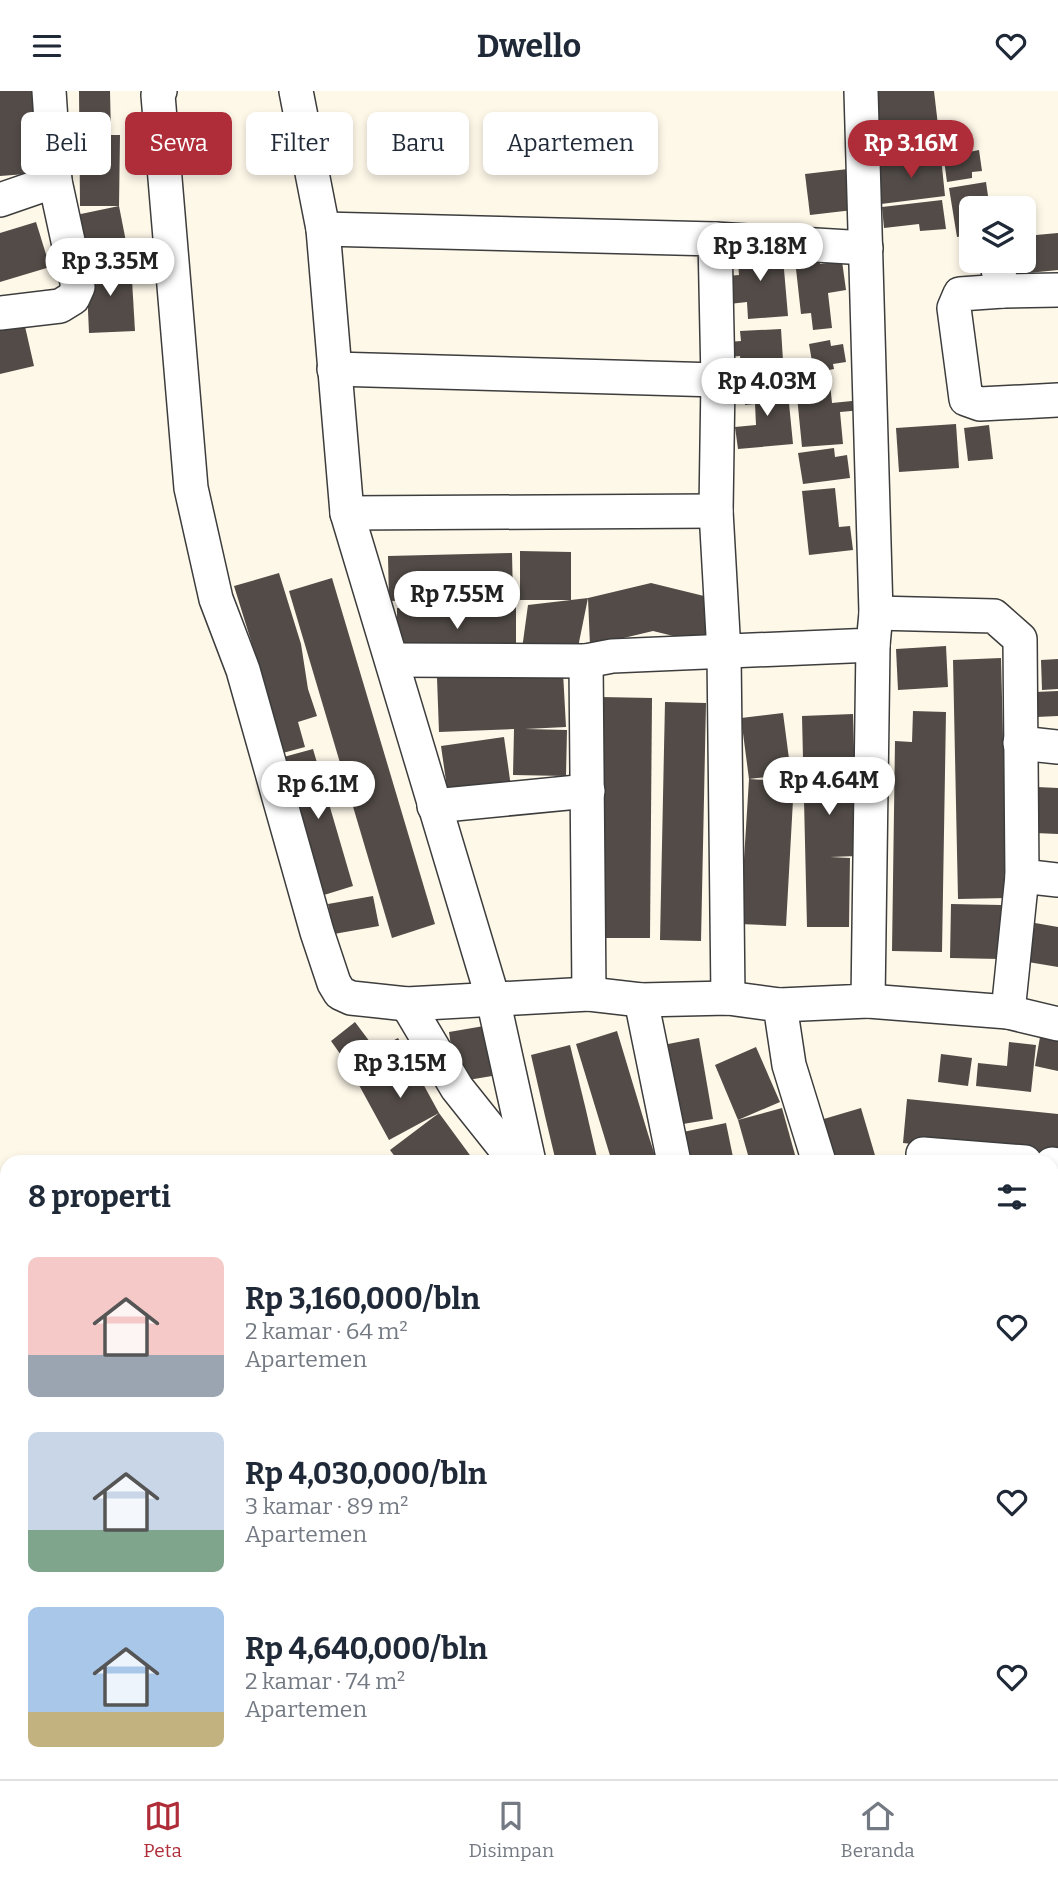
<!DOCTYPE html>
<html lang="id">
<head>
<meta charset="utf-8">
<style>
  body { margin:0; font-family:Bitter,serif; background:#f2f2f3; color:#1f2937; height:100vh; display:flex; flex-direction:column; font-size:26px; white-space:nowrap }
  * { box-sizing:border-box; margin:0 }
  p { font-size:23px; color:#747a83 }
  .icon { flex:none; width:38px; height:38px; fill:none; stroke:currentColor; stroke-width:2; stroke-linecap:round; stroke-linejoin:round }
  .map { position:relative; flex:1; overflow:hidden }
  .drawer { position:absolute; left:0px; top:1064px; width:1059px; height:625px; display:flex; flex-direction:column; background:#fff; border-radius:21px 21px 0 0; box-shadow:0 4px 10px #0003 }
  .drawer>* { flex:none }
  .hud { position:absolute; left:21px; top:21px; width:700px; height:63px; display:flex; gap:14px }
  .controls { position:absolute; left:959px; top:105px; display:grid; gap:14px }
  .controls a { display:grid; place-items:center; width:77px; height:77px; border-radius:10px; background:#fff; box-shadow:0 4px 10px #0003; font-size:35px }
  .price { position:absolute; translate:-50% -60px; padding:0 16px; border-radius:24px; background:#fff; color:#222; font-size:23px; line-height:46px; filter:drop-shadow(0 2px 4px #0008) }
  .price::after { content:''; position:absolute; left:50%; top:42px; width:21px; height:16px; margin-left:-10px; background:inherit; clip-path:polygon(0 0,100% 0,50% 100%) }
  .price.active { background:#af2d39; color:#fff }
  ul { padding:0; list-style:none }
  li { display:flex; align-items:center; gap:21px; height:175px; padding:0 28px }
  li span { display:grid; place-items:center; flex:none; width:196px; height:140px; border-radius:10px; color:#555 }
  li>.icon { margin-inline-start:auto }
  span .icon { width:84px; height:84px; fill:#fffc; stroke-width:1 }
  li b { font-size:30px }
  h2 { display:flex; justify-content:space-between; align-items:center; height:84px; padding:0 28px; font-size:30px }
  .pill { padding:0 24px; border-radius:10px; background:#fff; box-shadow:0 4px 10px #0003; font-size:24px; line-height:63px }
  .pill.active { background:#af2d39; color:#fff }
  header { display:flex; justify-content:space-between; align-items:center; height:91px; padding:0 28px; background:#fff; font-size:32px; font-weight:700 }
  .tabs { display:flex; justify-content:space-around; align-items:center; height:98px; border-top:2px solid #e0e1e3; background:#fff; font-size:19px; color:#747a83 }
  .tabs a { display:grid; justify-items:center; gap:4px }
  .tabs .active { color:#af2d39 }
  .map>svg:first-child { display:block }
  .building { fill:#524b47 }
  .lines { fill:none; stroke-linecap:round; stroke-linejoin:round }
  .street-casing { stroke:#3d3d3d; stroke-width:36 }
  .street { stroke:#fff; stroke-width:33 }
</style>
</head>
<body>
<header><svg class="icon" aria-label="menu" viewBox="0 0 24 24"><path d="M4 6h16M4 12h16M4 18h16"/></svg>Dwello<svg class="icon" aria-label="heart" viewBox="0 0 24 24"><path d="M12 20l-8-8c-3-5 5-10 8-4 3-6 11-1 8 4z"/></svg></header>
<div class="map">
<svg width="1058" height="1688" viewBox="0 0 1058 1688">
  <rect width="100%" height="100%" fill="#fef8e9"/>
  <g class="building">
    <path d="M0,0h32l7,82 -39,3z"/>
    <path d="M79,0h31l1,44h9l-1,71h-39z"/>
    <path d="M869,0h65l7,60 -64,7z"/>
    <path d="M967,50l2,11 10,-2 3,21 -10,1v6l-25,4 -5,-37z"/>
    <path d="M941,66l4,39 -64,8 -5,-39z"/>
    <path d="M848,78l5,41 -43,5 -5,-41z"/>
    <path d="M986,91l3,21 -19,3 1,29 -14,2 -8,-49z"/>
    <path d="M942,109l4,29 -26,2 -1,-7 -35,4 -2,-21z"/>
    <path d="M119,115l10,51 -43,9 -10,-51z"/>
    <path d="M36,131l14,45 -50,15v-49z"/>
    <path d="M1058,142v37l-30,3 -3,-37z"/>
    <path d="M782,155l6,70 -40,3 -1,-17 -18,2 -3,-28 13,-1 -2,-25z"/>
    <path d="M819,167l1,6 22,-3 4,29 -18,3 4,35 -19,2 -2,-17 -10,1 -6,-54z"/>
    <path d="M131,172l4,68 -46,2 -3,-67z"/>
    <path d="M24,231l10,44 -34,8v-47z"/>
    <path d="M781,238l3,47 -42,2 -2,-22 -11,1 -1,-15 13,-1 -1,-10z"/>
    <path d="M830,249l1,6 12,-2 3,18 -13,2 1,5 -20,4 -5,-29z"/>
    <path d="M829,282l3,30 30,-3 1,10 -23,2 3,32 -41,3 -7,-71z"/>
    <path d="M787,292l6,61 -55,5 -3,-22 21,-2 -1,-21 -10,1 -2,-18z"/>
    <path d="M956,333l3,44 -60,4 -3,-44z"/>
    <path d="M989,334l4,34 -25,2 -4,-33z"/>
    <path d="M834,357l1,9 12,-2 3,23 -47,6 -5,-31z"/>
    <path d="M835,397l4,39 11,-1 3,24 -44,5 -7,-64z"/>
    <path d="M520,460l51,1v48h-51z"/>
    <path d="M512,462l1,45 -124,3 -1,-45z"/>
    <path d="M279,482l22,71 7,45 9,27 -19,6 7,25 -26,7 -15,-51 -8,-46 -22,-71z"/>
    <path d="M332,487l103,346 -43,14 -103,-347z"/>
    <path d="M651,492l53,13 2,48 -53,-13 -63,15 -2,-48z"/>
    <path d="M588,507l-12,59 -54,-8 6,-44z"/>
    <path d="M516,516v47l-119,1v-47z"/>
    <path d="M946,555l2,41 -50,3 -2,-41z"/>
    <path d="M1001,567l6,240 -49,1 -5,-239z"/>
    <path d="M1058,568v30l-16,1 -1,-30z"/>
    <path d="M563,581l3,55 -41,2 42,1 -1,46 -53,-1 1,-46 -75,3 -2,-54z"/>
    <path d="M1058,600v25l-22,1 -1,-25z"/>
    <path d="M601,606l51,1 -2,240h-51z"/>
    <path d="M665,611l41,1 -5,238 -41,-1z"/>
    <path d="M913,620l33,1 -4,240 -50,-1 3,-210 17,1z"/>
    <path d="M783,622l8,61 -42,5 45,3 -8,144 -46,-2 9,-145 -8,-61z"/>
    <path d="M853,623l4,142 -27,1 20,1 -1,69h-42l-5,-211z"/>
    <path d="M504,646l7,50 -63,8 -7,-49z"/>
    <path d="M313,658l40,137 -29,9 -26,-91 -18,-46z"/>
    <path d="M1037,696l21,1v46l-23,-1z"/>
    <path d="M373,805l6,30 -45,8 -6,-30z"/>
    <path d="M951,813l50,1 -1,54 -50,-1z"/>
    <path d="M1035,832l23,4v40l-30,-5z"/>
    <path d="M355,931l18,24 -25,19 50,-27 41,75 36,49h-76l-9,-12 49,-37 -50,27 -41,-75 -17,-24z"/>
    <path d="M484,935l8,50 -36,6 -7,-50z"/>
    <path d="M617,940l31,103 9,28h-45l-36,-118z"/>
    <path d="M1040,946l18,3v31l-23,-5z"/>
    <path d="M699,947l14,81 -36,6 -14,-80z"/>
    <path d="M1009,951l27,3 -5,47 -55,-6 2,-23 29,3z"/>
    <path d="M570,954l15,61 13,56h-42l-11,-46 -14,-61z"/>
    <path d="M756,956l24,55 -42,18 -23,-55z"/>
    <path d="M941,963l31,4 -4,28 -30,-4z"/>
    <path d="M907,1008l151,15v45l-155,-16z"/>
    <path d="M782,1017l15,54h-47l-12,-42z"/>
    <path d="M861,1017l16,54h-48l-12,-41z"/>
    <path d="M726,1032l8,39h-44l-7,-30z"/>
    <path d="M1057,1122l1,304h-1l-5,-21v-282z"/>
    <path d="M1058,1593v22h-1l-5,-20z"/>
  </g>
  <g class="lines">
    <defs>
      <g id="street">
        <path d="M160,0l-2,4 33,393 25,111 27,71 74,262 17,51 6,10 11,5 56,6 182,-10 52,6 87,-2 52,7 9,60 30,97"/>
        <path d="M296,0l27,138 24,284 146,486 36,163"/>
        <path d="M0,109l55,-19"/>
        <path d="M323,138l392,10 3,141 -2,131 8,142 4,345"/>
        <path d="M715,148l151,9"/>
        <path d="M996,170l7,30"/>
        <path d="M1058,199l-55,1 -43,3 -6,14 12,91 14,5 78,-4"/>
        <path d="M0,222l60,-7 13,-8 5,-11 -23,-106 -6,-90"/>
        <path d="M334,278l384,11"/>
        <path d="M347,422l369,-2"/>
        <path d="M392,569l194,1 26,-5 261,-11 3,-32 -15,-522"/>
        <path d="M586,570l3,333"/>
        <path d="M1020,652l38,4"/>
        <path d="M434,715l154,-15"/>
        <path d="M1022,785l36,4"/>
        <path d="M641,909l33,162"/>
        <path d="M868,910l140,11 14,-136 -2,-237 -26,-23 -118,-3"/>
        <path d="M407,913l50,84 59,74"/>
        <path d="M780,914l88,-4 5,-356"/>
        <path d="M1008,921l50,12"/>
        <path d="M923,1063l102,8"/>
        <path d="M1052,1073l6,1"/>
        <path d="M1052,1482l6,25"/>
        <path d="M1052,1557l6,-1"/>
        <path d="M717,1682l3,6"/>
      </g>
    </defs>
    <use href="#street" class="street-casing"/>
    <use href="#street" class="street"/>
  </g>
</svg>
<div class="controls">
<a><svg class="icon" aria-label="layers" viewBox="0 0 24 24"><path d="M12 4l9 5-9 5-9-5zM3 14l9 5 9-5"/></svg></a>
</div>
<b class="price active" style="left:911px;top:89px">Rp 3.16M</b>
<b class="price" style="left:760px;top:192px">Rp 3.18M</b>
<b class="price" style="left:110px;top:207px">Rp 3.35M</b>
<b class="price" style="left:767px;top:327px">Rp 4.03M</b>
<b class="price" style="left:457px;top:540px">Rp 7.55M</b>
<b class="price" style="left:829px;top:726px">Rp 4.64M</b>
<b class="price" style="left:318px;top:730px">Rp 6.1M</b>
<b class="price" style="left:400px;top:1009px">Rp 3.15M</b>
<div class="hud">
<a class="pill">Beli</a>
<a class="pill active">Sewa</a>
<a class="pill">Filter</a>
<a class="pill">Baru</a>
<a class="pill">Apartemen</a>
</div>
<section class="drawer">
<h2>8 properti<svg class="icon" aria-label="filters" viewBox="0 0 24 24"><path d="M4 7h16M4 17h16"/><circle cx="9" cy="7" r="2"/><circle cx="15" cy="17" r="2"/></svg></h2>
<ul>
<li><span style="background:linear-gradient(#f6c9c9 70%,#9aa5b1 0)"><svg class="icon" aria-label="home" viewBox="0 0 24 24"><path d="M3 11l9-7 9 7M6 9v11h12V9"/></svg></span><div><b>Rp 3,160,000/bln</b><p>2 kamar · 64 m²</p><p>Apartemen</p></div><svg class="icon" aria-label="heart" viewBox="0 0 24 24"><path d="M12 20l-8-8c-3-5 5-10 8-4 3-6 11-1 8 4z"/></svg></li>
<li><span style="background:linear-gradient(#c9d6e8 70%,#7fa58c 0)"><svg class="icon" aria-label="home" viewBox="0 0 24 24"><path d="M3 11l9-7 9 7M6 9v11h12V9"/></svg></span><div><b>Rp 4,030,000/bln</b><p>3 kamar · 89 m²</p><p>Apartemen</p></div><svg class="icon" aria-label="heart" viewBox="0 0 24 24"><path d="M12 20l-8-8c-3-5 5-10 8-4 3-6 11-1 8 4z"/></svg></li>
<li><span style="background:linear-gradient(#a9c7e8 75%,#c2b280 0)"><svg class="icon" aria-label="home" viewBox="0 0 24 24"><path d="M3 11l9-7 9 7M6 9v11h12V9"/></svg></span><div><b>Rp 4,640,000/bln</b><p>2 kamar · 74 m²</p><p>Apartemen</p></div><svg class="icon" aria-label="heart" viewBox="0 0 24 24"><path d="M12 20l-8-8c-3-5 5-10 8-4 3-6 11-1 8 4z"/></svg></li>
</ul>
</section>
</div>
<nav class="tabs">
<a class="active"><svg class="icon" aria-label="map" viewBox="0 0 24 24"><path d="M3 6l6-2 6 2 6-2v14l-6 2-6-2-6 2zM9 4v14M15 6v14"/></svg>Peta</a>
<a><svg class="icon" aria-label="saved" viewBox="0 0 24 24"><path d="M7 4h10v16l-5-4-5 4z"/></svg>Disimpan</a>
<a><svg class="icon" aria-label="home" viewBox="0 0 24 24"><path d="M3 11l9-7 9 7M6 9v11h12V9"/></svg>Beranda</a>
</nav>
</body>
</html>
